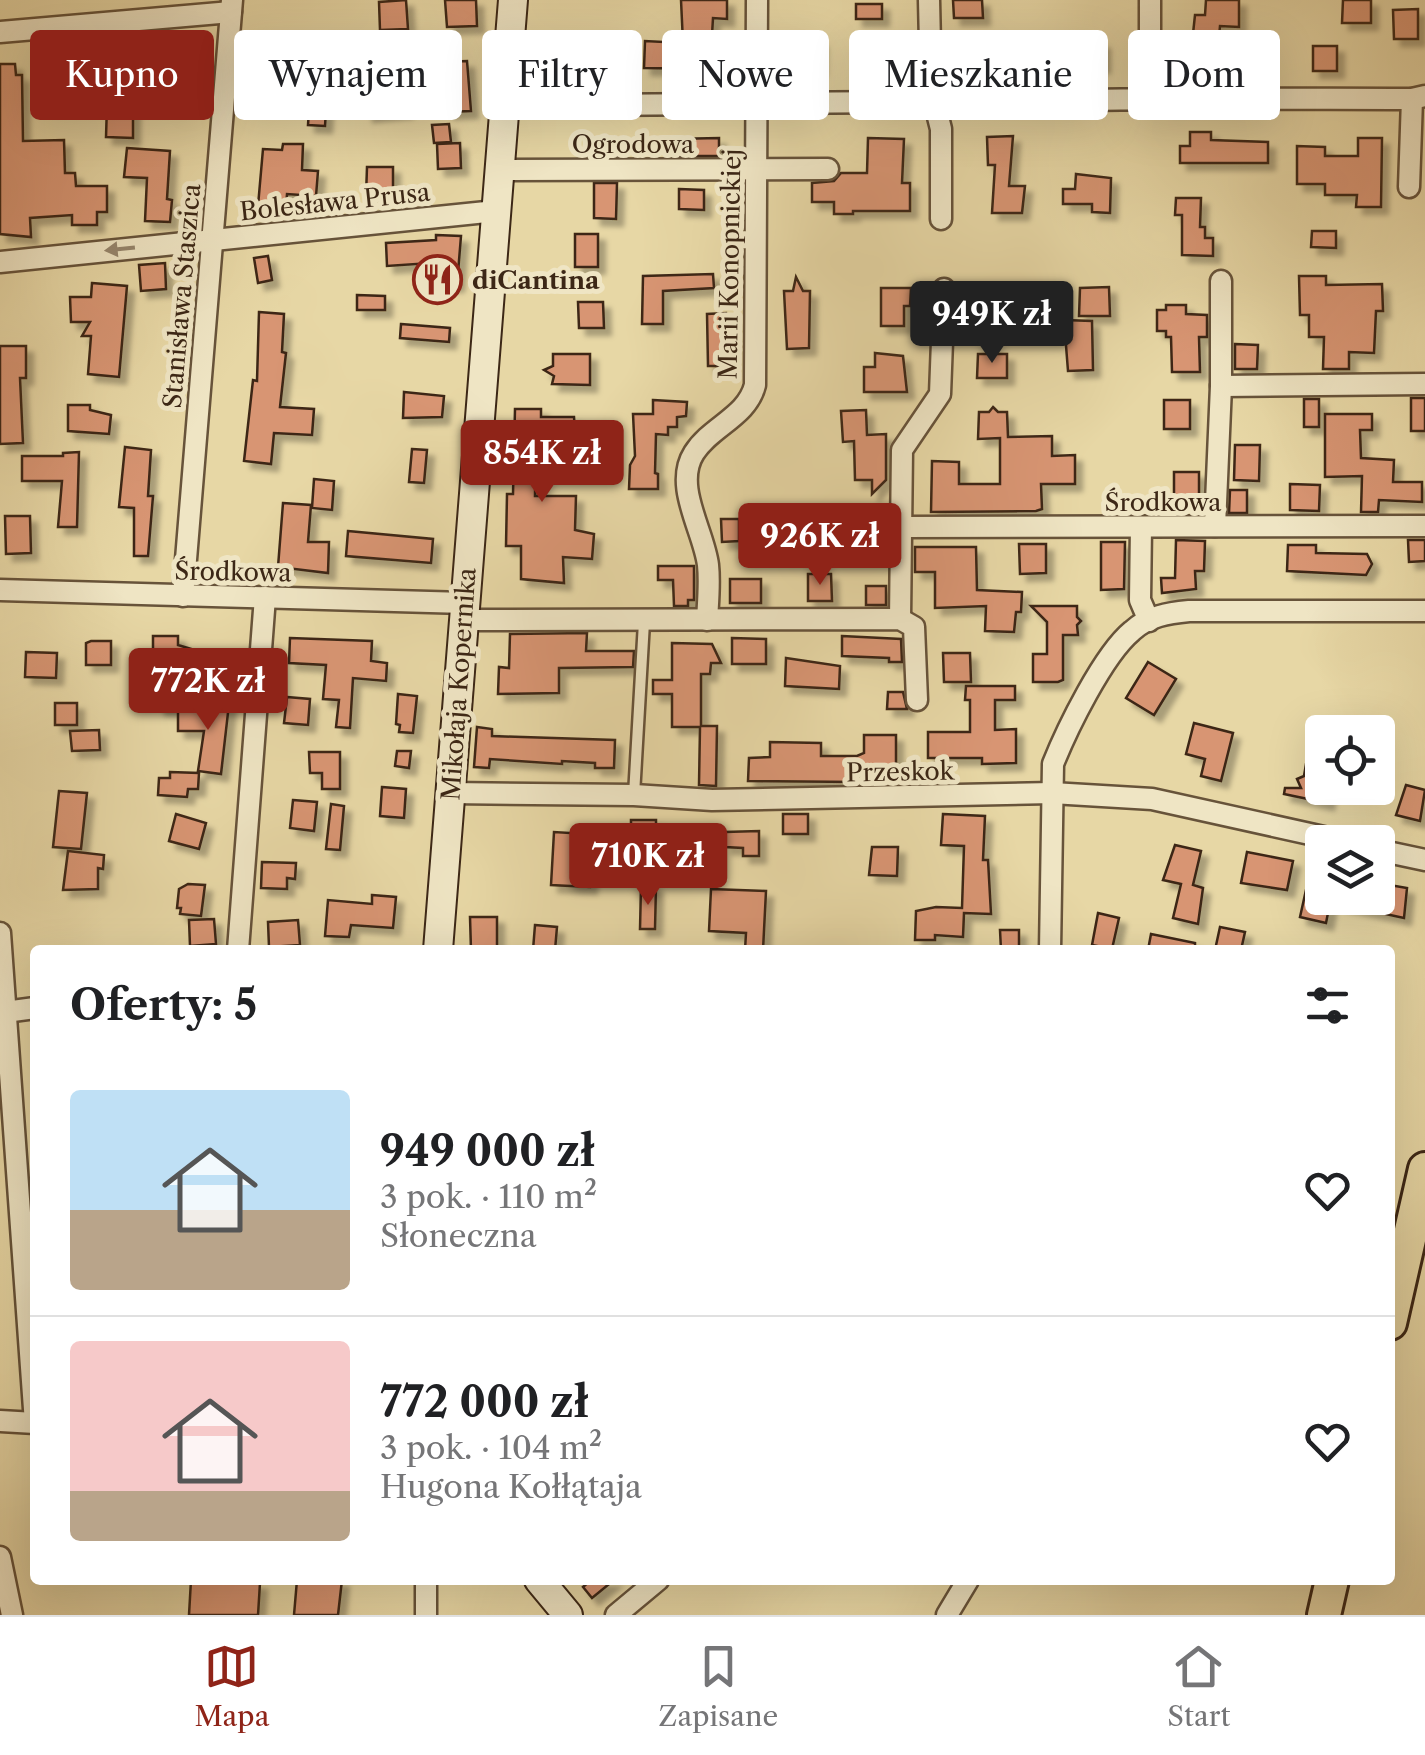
<!DOCTYPE html>
<html lang="pl">
<head>
<meta charset="utf-8">
<style>
  body { margin:0; font-family:"Libre Caslon Text",serif; background:#f2f2f2; color:#202124; height:100vh; display:flex; flex-direction:column; font-size:38px; white-space:nowrap }
  * { box-sizing:border-box; margin:0 }
  p { font-size:32px; color:#757577 }
  .icon { flex:none; width:55px; height:55px; fill:none; stroke:currentColor; stroke-width:2; stroke-linecap:round; stroke-linejoin:round }
  .map { position:relative; flex:1; overflow:hidden }
  .drawer { position:absolute; left:30px; top:945px; width:1365px; height:640px; display:flex; flex-direction:column; background:#fff; border-radius:10px; box-shadow:0 10px 40px #0002 }
  .drawer>* { flex:none }
  .hud { position:absolute; left:30px; top:30px; width:1365px; height:90px; display:flex; gap:20px }
  .buttons { position:absolute; left:1305px; top:715px; display:grid; gap:20px }
  .buttons a { display:grid; place-items:center; width:90px; height:90px; border-radius:10px; background:#fff; box-shadow:0 10px 40px #0002; font-size:50px }
  .price { position:absolute; translate:-50% -85px; padding:0 22px; border-radius:10px; background:#8f2418; color:#fff; font-size:32px; line-height:65px; filter:drop-shadow(0 2px 5px #0008) }
  .price::after { content:''; position:absolute; left:50%; top:60px; width:30px; height:22px; margin-left:-15px; background:inherit; clip-path:polygon(0 0,100% 0,50% 100%) }
  .price.selected { background:#222; color:#fff }
  ul { padding:0; list-style:none }
  li { display:flex; align-items:center; gap:30px; height:250px; padding:0 40px }
  li+li { border-top:2px solid #e0e0e0 }
  li span { display:grid; place-items:center; flex:none; width:280px; height:200px; border-radius:10px; color:#555 }
  li>.icon { margin-inline-start:auto }
  span .icon { width:120px; height:120px; fill:#fffc; stroke-width:1 }
  li b { font-size:42px }
  h2 { display:flex; justify-content:space-between; align-items:center; height:120px; padding:0 40px; font-size:42px }
  .chip { padding:0 35px; border-radius:10px; background:#fff; box-shadow:0 10px 40px #0002; font-size:35px; line-height:90px }
  .chip.selected { background:#8f2418; color:#fff }
  .tabs { display:flex; justify-content:space-around; align-items:center; height:140px; border-top:2px solid #e0e0e0; background:#fff; font-size:28px; color:#757577 }
  .tabs a { display:grid; justify-items:center; gap:5px }
  .tabs .selected { color:#8f2418 }
  .map>svg:first-child { display:block }
  .building { fill:#d89573; stroke:#3c2716; stroke-width:2.5; filter:url(#shadow) }
  .lines { fill:none; stroke-linecap:round; stroke-linejoin:round }
  .lane-casing { stroke:#67533a; stroke-width:15 }
  .street-casing { stroke:#67533a; stroke-width:25 }
  .secondary-casing { stroke:#3c2716; stroke-width:32 }
  .primary-casing { stroke:#3c2716; stroke-width:38 }
  .lane { stroke:#efe5c4; stroke-width:10 }
  .street { stroke:#efe5c4; stroke-width:20 }
  .secondary { stroke:#efe5c4; stroke-width:28 }
  .primary { stroke:#e7d7a5; stroke-width:32 }
  .oneway { fill:#96866d }
  .labels { text-anchor:middle; dominant-baseline:central; stroke-width:10; stroke-linejoin:round; paint-order:stroke }
  .street-label { font-size:25px; fill:#3c2716; stroke:#efe5c4 }
  .poi-label { font-size:25px; font-weight:bold; fill:#3c2716; stroke:#efe5c4; text-anchor:start }
</style>
</head>
<body>
<div class="map">
<svg width="1425" height="1615" viewBox="0 0 1425 1615">
  <defs>
    <filter id="shadow"><feDropShadow dx="7" dy="7" stdDeviation="2.5" flood-color="#0004"/></filter>
  </defs>
  <rect width="100%" height="100%" fill="#e7d7a5"/>
  <filter id="stains"><feTurbulence type="fractalNoise" baseFrequency=".002" numOctaves="4"/><feColorMatrix values="0 0 0 0 .2 0 0 0 0 .09 0 0 0 0 .02 0 0 0 .5 -.17"/></filter>
  <radialGradient id="worn" r=".72"><stop offset=".6" stop-color="#630" stop-opacity="0"/><stop offset="1" stop-color="#630" stop-opacity=".3"/></radialGradient>
  <g class="building">
    <path d="M406,0l2,29 -28,1 -1,-28z"/>
    <path d="M445,0h31l1,26 -30,1z"/>
    <path d="M681,0h46v19l-14,-1 -3,51 -66,-1 1,-27 38,2z"/>
    <path d="M953,0h29l1,18h-29z"/>
    <path d="M1206,0h33v27l-19,-1 -4,45h-27l6,-56h10z"/>
    <path d="M1343,0h28v23h-29z"/>
    <rect x="856" y="4" width="26" height="15"/>
    <path d="M1418,9v30h-24l-1,-29z"/>
    <path d="M584,41h20l-1,25 -19,1z"/>
    <path d="M800,41h20l-1,28h-19z"/>
    <path d="M878,41h26l1,13 10,5 -10,6v3l-27,1z"/>
    <path d="M1077,41l26,1v24h-26z"/>
    <path d="M162,46h14l2,31 -14,1z"/>
    <rect x="1313" y="46" width="24" height="25"/>
    <path d="M988,48l33,1 1,18 -15,5 -19,-4 -4,-9z"/>
    <path d="M467,61l4,50 -24,1 -4,-50z"/>
    <path d="M0,64h15l1,11h6l1,66 41,-1 1,33h10l1,13h31v26h-10v13h-25v-10l-42,3 1,19 -31,-3z"/>
    <path d="M278,66l24,1 -1,25 -24,-1z"/>
    <path d="M401,72l5,39 -40,4 1,-24h6l-1,-17z"/>
    <path d="M107,105l26,1v32l-27,-1z"/>
    <path d="M309,109l17,1 -1,16 -17,-1z"/>
    <path d="M449,124l2,18 -17,1 -2,-18z"/>
    <path d="M1190,132h21v8l57,2v21h-88v-17h10z"/>
    <path d="M1013,136l-4,50h16l-3,27h-30l3,-48h-7l-1,-28z"/>
    <path d="M602,138h16v18h-33l1,-8h5v-7h10z"/>
    <path d="M719,138v18h-47v-17z"/>
    <path d="M868,138l36,1 -2,44h8v28h-57v3h-19v-12h-22v-19l22,-2 7,-8h26z"/>
    <path d="M1358,138h24l-1,69h-25l1,-12h-32v-11h-28v-38l28,1v9h33z"/>
    <path d="M460,143l1,25 -23,1 -1,-25z"/>
    <path d="M283,144h20l-1,26 16,1 -2,25 -29,-2 -1,13 -28,-1 5,-57 19,1z"/>
    <path d="M127,148l43,3 -3,48 5,1 -2,22 -25,-1 2,-43 -23,-1z"/>
    <path d="M367,167h26v29h-27z"/>
    <path d="M1076,174l35,4 -1,35 -18,-1v-8h-29v-15h12z"/>
    <path d="M594,183h23l-1,36 -22,-1z"/>
    <path d="M679,189l25,1v20l-25,-1z"/>
    <path d="M1176,198h25l-1,29h5v11h8v18l-31,-1v-40h-7z"/>
    <path d="M1312,231h24v17l-25,-1z"/>
    <rect x="575" y="234" width="23" height="33"/>
    <path d="M436,235l25,1 -4,49 -28,-2 1,-20 -43,3 -1,-23 50,-3z"/>
    <path d="M268,256l4,24 -14,3 -4,-25z"/>
    <path d="M165,263l1,26 -25,2 -2,-26z"/>
    <path d="M713,274l1,14 -51,3v33h-21l1,-48z"/>
    <path d="M1299,276h27v9l56,-1 1,27h-7l-2,42 -25,-1v17h-26l1,-32h-15v-22h-9z"/>
    <path d="M796,277l7,14h7l-1,57 -22,1 -3,-58h9z"/>
    <path d="M92,283l35,3 -8,91 -31,-3 3,-38h-9l8,-14h-19l-1,-25h21z"/>
    <path d="M1109,287l1,29h-31l1,-28z"/>
    <path d="M881,288h30l-1,18h-6v20h-23z"/>
    <path d="M984,288l48,1 1,32h-53z"/>
    <path d="M357,295l28,1v14h-28z"/>
    <path d="M578,302h25l1,26h-25z"/>
    <path d="M1166,305h20v9l21,1v22h-8l1,35h-28l-1,-35h-5v-6h-9v-21h9z"/>
    <path d="M259,312l25,2 -2,38 4,1 -6,54 34,2 -2,26 -38,-2 -3,31 -27,-3 9,-81 4,1z"/>
    <path d="M726,313l2,21h3l-2,32h-21l-1,-52z"/>
    <path d="M1064,320l28,1 1,49 -25,1z"/>
    <path d="M401,324l49,4 -1,14 -49,-4z"/>
    <path d="M1235,344l23,1 -1,24h-22z"/>
    <path d="M0,346h26v32h-6l3,65 -23,1z"/>
    <path d="M875,353l28,3 4,36h-43v-25h11z"/>
    <path d="M553,354h37v31l-38,-1 2,-8 -10,-6 9,-4z"/>
    <path d="M978,354h29v24h-30z"/>
    <path d="M404,392l40,4 -2,21 -39,1z"/>
    <rect x="1411" y="398" width="14" height="33"/>
    <rect x="1304" y="399" width="15" height="28"/>
    <path d="M653,400l34,2 -1,14 -9,1v10h-9v8l-12,-1 -1,39 3,1v15h-29l1,-24 5,-9 -2,-42h20z"/>
    <rect x="1164" y="400" width="26" height="29"/>
    <path d="M68,405h22v5l21,5 -2,19 -41,-3z"/>
    <path d="M993,407l5,5h9l1,25 44,-1v20l23,-1v29h-34l1,25 -6,2 -105,1 1,-51 27,1v22h41v-46l-22,1 1,-27h10z"/>
    <path d="M515,409h26v8h33l1,14h-12l1,10h-28l-1,55h41l-1,34 19,4 -2,25 -29,-2 1,26 -43,-4v-33h-15l1,-52h6z"/>
    <path d="M866,410l1,25 19,-1v46l-14,14v-14h-17l-1,-39 -11,1 -2,-31z"/>
    <path d="M1325,414h47v16h-12l1,28 33,2 -1,22h29v20l-43,-2 -1,12h-17l1,-36 -37,1z"/>
    <path d="M1235,445h25l-1,36 -25,-1z"/>
    <path d="M125,447l26,3 -3,46h5l-5,60h-14v-48l-15,-1z"/>
    <path d="M412,449l15,1 -3,33 -15,-1z"/>
    <path d="M79,452l-2,75h-19l4,-46h-40v-25h41v-3z"/>
    <rect x="1174" y="472" width="25" height="27"/>
    <path d="M314,479l20,2 -2,29 -20,-2z"/>
    <path d="M1290,484l30,1 -1,26 -29,-1z"/>
    <path d="M1230,490h17v23h-18z"/>
    <path d="M283,503l28,2 -3,37h21l-1,31 -50,-6z"/>
    <path d="M5,516h25l1,37 -25,1z"/>
    <path d="M721,519h18v22l-17,1z"/>
    <path d="M887,530v20l-30,1 -1,-20z"/>
    <path d="M348,531l85,8 -2,24 -85,-7z"/>
    <path d="M1176,540l29,1 -1,30h-9l1,18 -34,4 -1,-15h14z"/>
    <path d="M1408,540h17v21l-16,1z"/>
    <path d="M1101,542h24l-1,47 -23,1z"/>
    <path d="M1019,544h27v29l-26,1z"/>
    <path d="M1288,545h28v8l51,1 5,10 -6,11 -79,-4z"/>
    <path d="M915,547h61l1,43 45,2 -1,20h-5l-2,20 -29,-1 1,-25 -51,2v-36h-20z"/>
    <path d="M658,566h36v34h-6v6h-14l-1,-26h-15z"/>
    <path d="M808,574h23l1,27h-24z"/>
    <rect x="730" y="579" width="31" height="24"/>
    <rect x="866" y="586" width="20" height="19"/>
    <path d="M1031,606h46v11l4,4 -4,4 1,10h-15v45l-5,2h-25v-28h14v-32z"/>
    <path d="M587,633l-1,18h48l-1,16 -74,1v25l-61,1 1,-27 10,1 1,-34z"/>
    <path d="M153,636h25v9l40,12 -9,25 -31,-12v39l-20,-1v-38h-5z"/>
    <path d="M842,636l59,3 1,23h-13v-4l-47,-2z"/>
    <path d="M290,638l82,3 -1,20 16,2 -1,18 -33,-3 -3,50 -14,-1 3,-27 -16,-1 3,-34 -37,-2z"/>
    <path d="M732,638l34,1v25h-34z"/>
    <path d="M91,641h20v24h-25v-22z"/>
    <path d="M672,643l40,1 9,19h-10l-1,11h-9v52h16l-1,60 -17,-1 1,-58h-28v-33h-19v-14h19z"/>
    <path d="M26,652l31,1 -1,25 -31,-1z"/>
    <path d="M943,653h27l1,29h-27z"/>
    <path d="M786,658l54,8 -1,23 -54,-3z"/>
    <path d="M1148,662l28,17 -22,36 -28,-17z"/>
    <path d="M966,686h49v14h-20v30l21,-1v34l-34,1v-6h-54v-26h42v-32h-5z"/>
    <path d="M888,692h15l4,17h-20z"/>
    <path d="M398,694l19,2 -4,37 -14,-1 1,-7 -4,-1z"/>
    <path d="M287,697l23,2 -2,26 -24,-2z"/>
    <path d="M207,702l22,2 -8,70 -23,-3 6,-40h-26v-24l28,3z"/>
    <rect x="55" y="703" width="22" height="22"/>
    <path d="M1194,723l39,10 -12,48 -20,-5 4,-17 -19,-5z"/>
    <path d="M477,727l15,2v7l123,4 -1,28h-19v-5l-33,-2v3l-72,-5 -1,9 -15,-1z"/>
    <path d="M99,730l1,20 -28,1 -2,-20z"/>
    <path d="M864,735h32v32l-31,1v4h-8v10l-109,-1 1,-23 21,-1v-15l51,1v13h36l7,-3z"/>
    <path d="M397,751h14l-2,17 -14,-2z"/>
    <path d="M309,752h31v37h-18v-16h-12z"/>
    <path d="M1306,764l16,4v20h8l-3,15 -43,-9 1,-6h16l-4,-9 7,-3z"/>
    <path d="M170,772l29,1 -1,16h-10l-1,8 -29,-2 1,-17h11z"/>
    <path d="M1406,785l19,5 -5,31 -24,-6z"/>
    <path d="M382,787l24,2 -2,29 -24,-2z"/>
    <path d="M59,791l28,2 -6,56 -28,-2z"/>
    <path d="M293,800l24,2 -3,29 -24,-3z"/>
    <path d="M331,804l13,2 -4,44 -14,-1z"/>
    <path d="M176,814l30,9 -7,26 -30,-8z"/>
    <rect x="783" y="814" width="25" height="20"/>
    <path d="M943,814l42,2 -2,44h5l3,54 -27,-1 -1,24 -28,-2v5h-20l1,-29 20,-4 26,1 2,-62 -23,-1z"/>
    <path d="M631,820h25v27h-31l-4,10 -30,1 -1,29 -39,-2 3,-53 49,3v-5l28,1z"/>
    <path d="M759,831v25h-16v-8l-18,-1v-15z"/>
    <path d="M1175,845l26,6 -8,34 10,3 -5,36 -25,-6 8,-34 -18,-4z"/>
    <path d="M872,847h26l-1,29 -28,-1z"/>
    <path d="M68,851l36,4 -1,14 -5,-1v21l-35,1z"/>
    <path d="M1247,852l46,9 -6,29 -46,-7z"/>
    <path d="M262,862l34,1 -1,16 -8,-1v11l-26,-1z"/>
    <path d="M1378,883l29,5 -3,30 -65,-14 1,-6h38z"/>
    <path d="M188,884l17,1 -4,31 -21,-2 1,-6h-4l2,-19z"/>
    <path d="M641,886h15l-1,43h-15z"/>
    <path d="M711,889l55,2 -3,59h-18l1,-17 -37,-2z"/>
    <path d="M1306,890l16,3v5h9l-5,25 -26,-6z"/>
    <path d="M372,895l24,2 -3,31 -42,-3 -2,12 -24,-1 3,-36 44,4z"/>
    <path d="M1098,913l21,5 -7,31 -20,-4z"/>
    <path d="M470,917h27v33h-26z"/>
    <path d="M214,919l2,25 -26,2 -1,-26z"/>
    <path d="M298,920l2,25 -31,2 -1,-25z"/>
    <path d="M535,925l22,2 -2,23h-22z"/>
    <path d="M1220,927l25,5 -4,18h-26z"/>
    <path d="M1000,930h19v20h-18z"/>
    <path d="M1151,934l44,9v7h-47z"/>
    <path d="M191,1580l69,3 -2,32h-69z"/>
    <path d="M297,1580h45l-4,35h-44z"/>
    <path d="M591,1580h23l-22,18 -9,-11z"/>
  </g>
  <g class="lines">
    <defs>
      <path id="lane" d="M634,795l10,-173"/>
      <g id="street">
        <path d="M929,0l2,89 10,40v90"/>
        <path d="M0,32l231,-20"/>
        <path d="M1150,98v-98"/>
        <path d="M504,105c303,0 605,-8 908,-6l13,-3"/>
        <path d="M499,170l329,-1"/>
        <path d="M1409,187l3,-88"/>
        <path d="M0,262l496,-51"/>
        <path d="M1221,386l204,-2"/>
        <path d="M1215,526l6,-140v-105"/>
        <path d="M901,527l524,-1"/>
        <path d="M1141,527l-1,73 9,21"/>
        <path d="M0,590l465,13"/>
        <path d="M183,596l49,-596"/>
        <path d="M900,619l2,-169 38,-56 4,-105"/>
        <path d="M463,620l437,-1 14,8 3,73"/>
        <path d="M707,620c1,-18 3,-37 1,-55 -4,-34 -35,-79 -14,-112 17,-27 53,-36 61,-68l2,-385"/>
        <path d="M450,793l184,2 78,5 340,-7 100,6 194,43"/>
        <path d="M1378,850l47,10"/>
        <path d="M0,933l35,490"/>
        <path d="M238,950l27,-353"/>
        <path d="M1050,950l3,-186c14,-35 50,-109 79,-133 16,-15 37,-18 57,-20h236"/>
        <path d="M5,1012l30,-4"/>
        <path d="M0,1421l35,2"/>
        <path d="M0,1557l12,58"/>
        <path d="M426,1615v-35"/>
        <path d="M616,1615l42,-35"/>
        <path d="M947,1615l21,-35"/>
      </g>
      <g id="secondary">
        <path d="M438,950l75,-950"/>
        <path d="M539,1580l29,35"/>
      </g>
      <g id="primary">
        <path d="M1390,1323l35,-154"/>
        <path d="M1324,1615l8,-35"/>
      </g>
    </defs>
    <use href="#lane" class="lane-casing"/>
    <use href="#street" class="street-casing"/>
    <use href="#secondary" class="secondary-casing"/>
    <use href="#primary" class="primary-casing"/>
    <use href="#lane" class="lane"/>
    <use href="#street" class="street"/>
    <use href="#secondary" class="secondary"/>
    <use href="#primary" class="primary"/>
  </g>
  <defs><path id="oneway-solid" d="M-6-.8H1V-3.2L6.5 0L1 3.2V.8H-6Z" transform="scale(2.5)"/></defs>
  <use class="oneway" href="#oneway-solid" transform="translate(120 249) rotate(174)"/>
  <defs>
    <symbol id="restaurant-ring" viewBox="-11 -11 22 22"><circle r="9.5" fill="#efe5c4" stroke="#8f2418" stroke-width="1.5"/><path d="M-5-6h1v4h1v-4h1v4h1v-4h1v5L-1.5 .5V6h-2V.5L-5-1ZM5-6V6H3V1.5H1.5Q1.5-4 5-6Z" fill="#8f2418"/></symbol>
  </defs>
  <g fill-rule="evenodd">
    <use href="#restaurant-ring" x="410" y="252" width="55" height="55"/>
  </g>
  <g class="labels">
    <g class="street-label">
      <text x="633" y="144">Ogrodowa</text>
      <text transform="translate(335 202) rotate(-6)">Bolesława Prusa</text>
      <text transform="translate(730 264) rotate(-89)">Marii Konopnickiej</text>
      <text transform="translate(182 296) rotate(-85)">Stanisława Staszica</text>
      <text x="1163" y="502">Środkowa</text>
      <text transform="translate(233 572) rotate(1)">Środkowa</text>
      <text transform="translate(459 684) rotate(-86)">Mikołaja Kopernika</text>
      <text transform="translate(900 772) rotate(-1)">Przeskok</text>
    </g>
    <g class="poi-label">
      <text x="472" y="280">diCantina</text>
    </g>
  </g>
  <rect width="100%" height="100%" filter="url(#stains)"/>
  <rect width="100%" height="100%" fill="url(#worn)"/>
</svg>
<div class="buttons">
<a><svg class="icon" aria-label="locate" viewBox="0 0 24 24"><circle cx="12" cy="12" r="6"/><path d="M12 2v4M12 18v4M2 12h4M18 12h4"/></svg></a>
<a><svg class="icon" aria-label="layers" viewBox="0 0 24 24"><path d="M12 4l9 5-9 5-9-5zM3 14l9 5 9-5"/></svg></a>
</div>
<b class="price selected" style="left:992px;top:366px">949K zł</b>
<b class="price" style="left:542px;top:505px">854K zł</b>
<b class="price" style="left:820px;top:588px">926K zł</b>
<b class="price" style="left:208px;top:733px">772K zł</b>
<b class="price" style="left:648px;top:908px">710K zł</b>
<div class="hud">
<a class="chip selected">Kupno</a>
<a class="chip">Wynajem</a>
<a class="chip">Filtry</a>
<a class="chip">Nowe</a>
<a class="chip">Mieszkanie</a>
<a class="chip">Dom</a>
</div>
<section class="drawer">
<h2>Oferty: 5<svg class="icon" aria-label="filters" viewBox="0 0 24 24"><path d="M4 7h16M4 17h16"/><circle cx="9" cy="7" r="2"/><circle cx="15" cy="17" r="2"/></svg></h2>
<ul>
<li><span style="background:linear-gradient(#bfe0f5 60%,#b9a48a 0)"><svg class="icon" aria-label="home" viewBox="0 0 24 24"><path d="M3 11l9-7 9 7M6 9v11h12V9"/></svg></span><div><b>949 000 zł</b><p>3 pok. · 110 m²</p><p>Słoneczna</p></div><svg class="icon" aria-label="heart" viewBox="0 0 24 24"><path d="M12 20l-8-8c-3-5 5-10 8-4 3-6 11-1 8 4z"/></svg></li>
<li><span style="background:linear-gradient(#f6c9c9 75%,#b9a48a 0)"><svg class="icon" aria-label="home" viewBox="0 0 24 24"><path d="M3 11l9-7 9 7M6 9v11h12V9"/></svg></span><div><b>772 000 zł</b><p>3 pok. · 104 m²</p><p>Hugona Kołłątaja</p></div><svg class="icon" aria-label="heart" viewBox="0 0 24 24"><path d="M12 20l-8-8c-3-5 5-10 8-4 3-6 11-1 8 4z"/></svg></li>
</ul>
</section>
</div>
<nav class="tabs">
<a class="selected"><svg class="icon" aria-label="map" viewBox="0 0 24 24"><path d="M3 6l6-2 6 2 6-2v14l-6 2-6-2-6 2zM9 4v14M15 6v14"/></svg>Mapa</a>
<a><svg class="icon" aria-label="saved" viewBox="0 0 24 24"><path d="M7 4h10v16l-5-4-5 4z"/></svg>Zapisane</a>
<a><svg class="icon" aria-label="home" viewBox="0 0 24 24"><path d="M3 11l9-7 9 7M6 9v11h12V9"/></svg>Start</a>
</nav>
</body>
</html>
